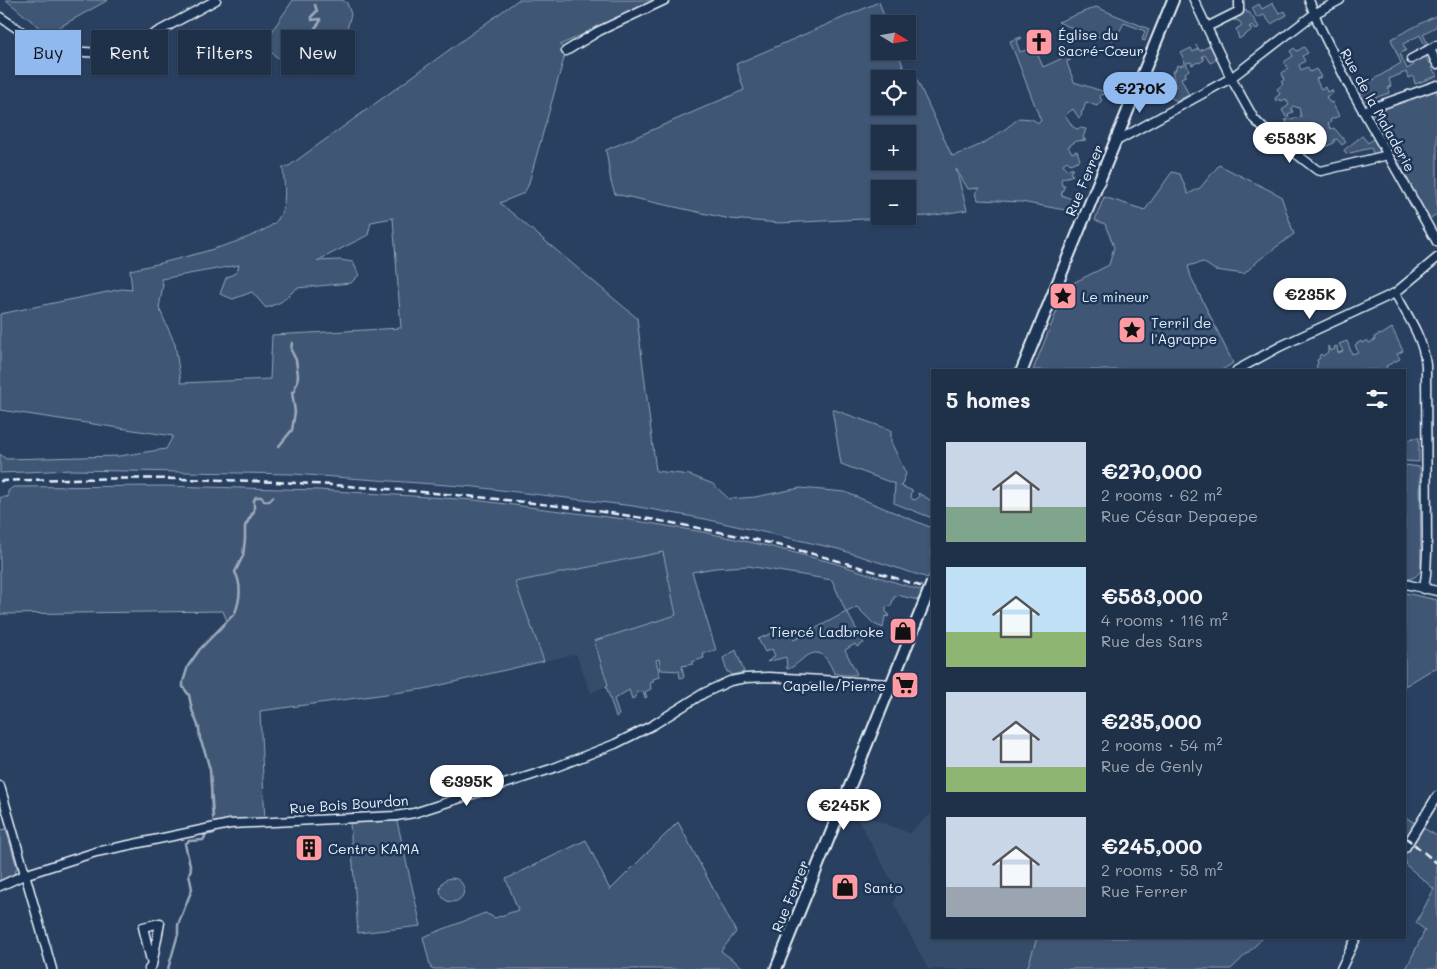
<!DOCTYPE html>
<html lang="en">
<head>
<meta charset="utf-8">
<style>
  body { margin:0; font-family:Mali,sans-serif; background:#273850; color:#f1f3f6; height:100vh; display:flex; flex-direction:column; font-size:19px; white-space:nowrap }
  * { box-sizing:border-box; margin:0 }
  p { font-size:16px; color:#a1a9b4 }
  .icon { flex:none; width:28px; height:28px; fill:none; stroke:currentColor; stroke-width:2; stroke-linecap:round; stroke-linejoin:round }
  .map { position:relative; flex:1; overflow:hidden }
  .side { position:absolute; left:931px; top:369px; width:475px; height:570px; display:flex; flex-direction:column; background:#1f3049; border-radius:0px; box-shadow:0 1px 4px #0004,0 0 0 1px #3c4b61 }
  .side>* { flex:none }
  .top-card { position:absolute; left:15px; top:30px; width:475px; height:45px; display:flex; gap:10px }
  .needle { width:32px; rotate:101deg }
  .controls { position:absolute; left:871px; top:15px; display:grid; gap:10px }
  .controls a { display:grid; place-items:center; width:45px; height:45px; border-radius:0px; background:#1f3049; box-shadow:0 1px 4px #0004,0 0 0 1px #3c4b61; font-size:25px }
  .price { position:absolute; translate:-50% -42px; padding:0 11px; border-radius:18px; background:#fff; color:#222; font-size:16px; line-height:32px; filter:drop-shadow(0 1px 2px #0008) }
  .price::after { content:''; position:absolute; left:50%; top:30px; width:15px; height:11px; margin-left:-8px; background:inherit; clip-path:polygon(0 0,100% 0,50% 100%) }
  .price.selected { background:#90b9f0; color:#111 }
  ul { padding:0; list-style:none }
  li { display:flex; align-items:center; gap:15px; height:125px; padding:0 15px }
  li span { display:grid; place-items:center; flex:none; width:140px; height:100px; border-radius:0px; color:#555 }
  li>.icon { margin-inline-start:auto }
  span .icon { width:60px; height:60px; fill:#fffc; stroke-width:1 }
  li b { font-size:21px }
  h2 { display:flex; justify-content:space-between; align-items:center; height:60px; padding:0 15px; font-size:21px }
  .chip { padding:0 18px; border-radius:0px; background:#1f3049; box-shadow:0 1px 4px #0004,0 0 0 1px #3c4b61; font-size:18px; line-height:45px }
  .chip.selected { background:#90b9f0; color:#111 }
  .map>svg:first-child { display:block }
  .built { fill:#364d6b }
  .green { fill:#415774; stroke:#94a4b6; fill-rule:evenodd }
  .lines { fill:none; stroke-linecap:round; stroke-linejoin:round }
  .stream { stroke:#9dabbd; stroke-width:2.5 }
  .minor-casing { stroke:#e8f1f8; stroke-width:11 }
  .secondary-casing { stroke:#e8f1f8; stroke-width:14 }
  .minor { stroke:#1d3557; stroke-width:8 }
  .secondary { stroke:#1d3557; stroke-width:10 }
  .rail { stroke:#e8f1f8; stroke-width:2.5; stroke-dasharray:8 4; stroke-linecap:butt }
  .secondary-bridge-casing { stroke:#e8f1f8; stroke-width:14; stroke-linecap:butt }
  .secondary-bridge { stroke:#1d3557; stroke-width:10 }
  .labels { text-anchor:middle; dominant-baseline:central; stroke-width:5; stroke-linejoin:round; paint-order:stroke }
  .poi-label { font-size:14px; fill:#e8f1f8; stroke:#1d3557; text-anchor:start }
  .street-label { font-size:14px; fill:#e8f1f8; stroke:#1d3557 }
</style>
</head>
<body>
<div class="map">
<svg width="1437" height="969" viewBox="0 0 1437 969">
  <rect width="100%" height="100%" fill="#294061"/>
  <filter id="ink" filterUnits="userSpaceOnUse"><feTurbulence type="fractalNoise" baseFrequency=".02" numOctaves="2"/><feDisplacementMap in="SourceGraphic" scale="10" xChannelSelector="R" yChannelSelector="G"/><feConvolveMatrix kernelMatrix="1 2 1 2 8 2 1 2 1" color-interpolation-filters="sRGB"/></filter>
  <g filter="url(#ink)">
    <g class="built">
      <path d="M663,552l13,63 -82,26 14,44 -17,8 -15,-39 -32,7 -29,-79z"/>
      <path d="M853,811l56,22 23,-20v125h295l-3,31h-296l-34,-65 4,-12z"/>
    </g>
    <g class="green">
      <path d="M6,0h102l-61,34z"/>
      <path d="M293,0h49l5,3 4,11 -4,15 -33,37 -11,9 -6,-1 -32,-27 9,-19z"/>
      <path d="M518,0h138l-96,45 6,6 -38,135 -4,7 -24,10 137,115 19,153 34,4 23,9 16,15 26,-2 45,-9 45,4 87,36v40l-4,10 -90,-29 -133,-30 -72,-13 -158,-19 -182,-13 -221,-4 -72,3v-19l6,5 113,-3 47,-7 7,-13 -173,-26v-96l122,-25 10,1 -2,-20c28,-6 135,-30 148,-51 10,-16 6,-34 5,-52l6,-1zM393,218l8,110 -129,7 -2,44 -89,4 -6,-39 -16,-36 4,-23 -2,-6 78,-14 -2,7 -11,6 -6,16 13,5 19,-7 14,16 15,-6 16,-14 54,-5 8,-8 -6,-13 -13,-2 -23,1 51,-26 3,-13z"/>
      <path d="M879,2l8,22h-7v27h18l6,19 -28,8 36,-9 40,87c26,-8 47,-21 67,-38l13,1 6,4 3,-2 -31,-80 11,-4 1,1 -6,3 4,11 12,-4 3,6 2,-1 6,14 22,-10 -2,-8h3l4,7v5l-2,-1 -1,3 7,19 31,10 -1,3 -3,-1 -1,4 2,2 -5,6 -11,-4 -3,9 -2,1 1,3 -3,3 -6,-9 -8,6 8,12 4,2 3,-1 6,1 -3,9 3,2 -10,1 -8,6 4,6 5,-2 3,9 -10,4 -3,-3 -4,3 4,6 5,-3 1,2 -3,4 3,2 -12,4 1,7 3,-1 -4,10 19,7 -5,7 -10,1 -44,-8 -43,-2 -2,-8 3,-4 -11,1 -12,-20 11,41 -38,6 -149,7 -50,-4 -115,-25 -4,-12 -5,-32 138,-60 -8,-26zM880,79h28v27h-28zM880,134h28v27h-28zM880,189h28v27h-28z"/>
      <path d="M1273,3l6,10 6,-2 2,4 -16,9 -7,-9 -7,3 -5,-10 7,-4 3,5z"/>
      <path d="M1096,7l53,22 -4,12 -3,-1 3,-9 -21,-8 -8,15 -4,2 -28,-7 -26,-11z"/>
      <path d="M1246,10l1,3 2,-1 10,15 -3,3 -4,-5 -3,2 3,3 -13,9 -3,-10 6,-4 -3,-4h-2l-1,-2 -2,2 -1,-4z"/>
      <path d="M1437,15v11l-14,8 5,10h3l-7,4 -1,-1 2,-2 -5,-10 -17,9 3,6 -6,4 7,15 7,-4 -2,-3 16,-8 -2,3 3,6 3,-1 2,4 -2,2 3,5h2v3l-22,8 -2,-8 -5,2 -2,-6 -17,7 2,7 -3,1 1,6 -24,8 -7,-12 43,-26 -10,-24z"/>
      <path d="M1196,45l4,6 11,-6 7,14 -8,4 -5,-8 -3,1 2,4 -5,3 -1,-1 -6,3 -1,-3 -5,1 3,7 -4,3 1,3 -5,2 8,17 -12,6 -13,-7 4,-10 8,3 -4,-16h3l2,-6 4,1 4,-3 -4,-10 10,-5 2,4 5,-3z"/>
      <path d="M1304,47l4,6 -6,3 3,5 -6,4 2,5 6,-3 3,5 6,-3 5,8 -5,2 5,10 4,-2 2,5 5,-2 1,3 -7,4 4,6 2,-1 7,14 -9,4 1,2 -3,2 3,5 3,-1 12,14 -4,3 -5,-6 -3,1v3l-16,7 -4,-7 2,-1 -4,-10 -6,2 -7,-6 -8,3 -3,-2 -5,2 -3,-2 7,-7 -2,-2 16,-3 -2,-9 -6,-2 -2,2 2,4 -5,2 1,3h-3l-4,-7 7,-5 -3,-6 -5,2 -1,-2 -4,2 -1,-3 5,-4 -3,-5 6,-5 -2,-2 3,-2 -2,-7 6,-5 -4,-6 9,-6 -3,-5 4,-3 3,3z"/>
      <path d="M1437,90v124l-8,5 -56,-104 1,-4z"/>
      <path d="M1362,136l6,7 5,-4 2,1 6,12 -7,3 -3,-7 -25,6 -2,-4z"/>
      <path d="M1219,165l62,31 13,38 -35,26 -15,14 -29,-4 -12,-8 -15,4 3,11 42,86 -11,7h-189l34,-84 42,-21 5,-18 -9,-23 -10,-4 9,-23 41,13 27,-38 8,2 8,20 12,-6z"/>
      <path d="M1392,328l11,23 -6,3 3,5 -14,7 2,4h-70l-2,-4 2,-2 -1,-4 3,-2 -1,-2 2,-2 2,2 5,-4v-6l2,5 5,-2 -1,-2 3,-1 1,7 5,-2 -4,-7 8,-3 5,13 6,-2 -3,-7 6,-4 1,2 5,-3 2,3 6,-3 -1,-3 6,-3 1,1z"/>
      <path d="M832,409l59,21v12l15,32 -5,12 12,5 -3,3 2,5 3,1 4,-3 -1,-4 14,8v17l-38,-15 1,-19 -54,-20z"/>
      <path d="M1412,438h7v24l-14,-1v-21h6z"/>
      <path d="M1405,465l15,2 1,103c-4,6 -9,10 -16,9z"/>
      <path d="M166,486l153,4 155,10 157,20 72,12 69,15 62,16 89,28 -5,9 -21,-5 -1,2h-2l-3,9 -5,1v5l3,2 -1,3 -3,-1 -2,12 -9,-4 -17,-17 -10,5 17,31 -7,4 -2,-3 -10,6 12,24c-5,2 -18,1 -23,-1 -8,-18 -15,-28 -34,-12 -4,3 -7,7 -13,8l-1,-12 -19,5 8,-6 -3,-7 -7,3 -7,-13 27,-11 9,12 52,-28 -14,-32 -84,-14 -33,2 -23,4 24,78 -13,3 1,5 -12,4 1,2 -11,2 2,11 -4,1 -1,-7 -18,-1 -2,-11 -3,1 4,17 -7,2v3l-3,1 1,6 -6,3 2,5 -2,1 -2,-7 -6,1 -1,5 -4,2 -3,-9 -15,9 5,16 -3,2 -10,-31 2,-1 -14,-44 82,-26 -13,-63 -148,30 29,79 -120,28 -164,22 5,111 -51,5 -3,-20 -1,-37 -5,-18 -5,-13 -1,-11 -7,-18 -3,-15 -6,-8v-5l5,-16 12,-17 27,-28 -4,-10 -223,3v-117h8v-6l5,-4z"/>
      <path d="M1405,593l32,7v68l-4,1 -28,17z"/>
      <path d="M736,650l8,22 -13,3 -1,-3h-3l-4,-14z"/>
      <path d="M1405,817l32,19v133h-31l19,-39 -9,-7 18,-34 -29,-25z"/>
      <path d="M397,821l24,105 -63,7 -8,-110z"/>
      <path d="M678,822l58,110 -15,19 24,18h-314l-8,-32 62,-24 10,5 23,-8 -12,-31 80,-39 24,50z"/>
      <path d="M6,829l11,39 -3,6 -14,7v-51z"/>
      <circle cx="452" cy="890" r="12"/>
      <path d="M1037,938h226l-32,31h-204z"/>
    </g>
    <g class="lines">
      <g class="stream">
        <path d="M315,5l2,6 -5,5v4l8,-1v3l-5,6 3,7"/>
        <path d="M279,446l13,-16 3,-18 -3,-20 3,-1v-5l2,-2 1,-9 -2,-15 -5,-10 1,-7"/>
        <path d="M213,817l-3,-47 -5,-18 -5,-13 -1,-11 -7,-18 -3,-15 -6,-8v-5l5,-16 12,-17 35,-36c5,-13 7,-28 0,-41l8,-16 2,-17v-13l9,-15v-11l2,-3h6l2,4h5l4,-4"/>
        <path d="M168,969l10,-35v-9l14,-36 -3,-15 2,-5 -6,-25 4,-3 14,-1 2,-3 -1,-2 11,-2"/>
      </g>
      <defs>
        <g id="minor">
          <path d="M1194,0l37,78 23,41 9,9 54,42 4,1 67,-16"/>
          <path d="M1309,0l9,23 30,61 89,158"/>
          <path d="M0,17l40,27 26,7 36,2 24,-5 13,-6 77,-42"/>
          <path d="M1207,27l32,-16v-11"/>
          <path d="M1437,45l-7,4 7,15"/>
          <path d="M566,51l33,-20 66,-31"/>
          <path d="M1411,59l19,-10"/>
          <path d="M1363,111l74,-26"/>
          <path d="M1115,142l116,-64 83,-64 26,-14"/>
          <path d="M1395,293c13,23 28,45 31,72l1,187 -1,22 -2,15"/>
          <path d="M1237,370l44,-24 114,-53 42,-35"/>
          <path d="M1405,584l32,7"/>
          <path d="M0,786l52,183"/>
          <path d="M1405,848l32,-52"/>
          <path d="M0,886l24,-11 72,-23 134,-28 166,-8 18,-3 137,-44 64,-25 38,-19 51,-32 26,-12 16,-3 23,-1 122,7"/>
          <path d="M149,969l3,-4 8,-42 -17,4 9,38"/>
          <path d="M1341,969l15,-31"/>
        </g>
        <g id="secondary">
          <path d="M1022,370l151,-370"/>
          <path d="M776,969l148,-366"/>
        </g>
      </defs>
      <use href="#minor" class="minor-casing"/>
      <use href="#secondary" class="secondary-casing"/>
      <use href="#minor" class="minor"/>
      <use href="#secondary" class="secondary"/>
      <g class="rail">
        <path d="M0,481c149,-6 297,-1 445,13 87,8 173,18 259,35 78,15 154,36 228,61"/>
        <path d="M1405,837l32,26"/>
      </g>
      <defs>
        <path id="secondary-bridge" d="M924,603l8,-20"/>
      </defs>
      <use href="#secondary-bridge" class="secondary-bridge-casing"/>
      <use href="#secondary-bridge" class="secondary-bridge"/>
    </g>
  </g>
  <defs>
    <symbol id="church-square" viewBox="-11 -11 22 22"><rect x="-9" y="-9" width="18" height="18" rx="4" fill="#ff9aa2" stroke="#1d3557"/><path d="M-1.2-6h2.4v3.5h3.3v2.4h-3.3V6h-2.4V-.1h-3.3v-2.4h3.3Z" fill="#111"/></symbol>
    <symbol id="sight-square" viewBox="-11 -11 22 22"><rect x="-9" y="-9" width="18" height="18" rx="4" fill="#ff9aa2" stroke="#1d3557"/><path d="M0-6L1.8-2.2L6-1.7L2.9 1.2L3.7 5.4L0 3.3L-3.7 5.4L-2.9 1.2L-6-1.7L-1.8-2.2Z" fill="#111"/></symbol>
    <symbol id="shop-square" viewBox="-11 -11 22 22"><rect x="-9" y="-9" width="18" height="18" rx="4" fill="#ff9aa2" stroke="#1d3557"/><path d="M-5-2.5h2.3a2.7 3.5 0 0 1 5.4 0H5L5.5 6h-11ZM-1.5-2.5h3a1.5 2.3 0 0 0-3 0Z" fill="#111"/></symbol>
    <symbol id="supermarket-square" viewBox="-11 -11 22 22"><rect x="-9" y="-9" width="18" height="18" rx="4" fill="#ff9aa2" stroke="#1d3557"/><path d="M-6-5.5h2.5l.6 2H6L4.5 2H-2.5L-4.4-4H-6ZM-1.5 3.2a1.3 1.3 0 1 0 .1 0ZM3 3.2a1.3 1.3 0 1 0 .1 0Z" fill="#111"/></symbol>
    <symbol id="building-square" viewBox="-11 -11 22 22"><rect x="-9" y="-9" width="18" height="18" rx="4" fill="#ff9aa2" stroke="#1d3557"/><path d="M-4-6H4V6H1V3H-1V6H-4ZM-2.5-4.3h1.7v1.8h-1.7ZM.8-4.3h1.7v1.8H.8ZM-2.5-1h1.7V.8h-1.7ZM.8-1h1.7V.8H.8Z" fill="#111"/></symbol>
  </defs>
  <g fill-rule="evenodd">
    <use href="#church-square" x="1023" y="26" width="32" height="32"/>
    <use href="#sight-square" x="1047" y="280" width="32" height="32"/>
    <use href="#sight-square" x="1116" y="314" width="32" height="32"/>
    <use href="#shop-square" x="887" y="615" width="32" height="32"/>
    <use href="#supermarket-square" x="889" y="669" width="32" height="32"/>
    <use href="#building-square" x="293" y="832" width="32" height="32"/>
    <use href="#shop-square" x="829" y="871" width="32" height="32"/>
  </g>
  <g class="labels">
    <g class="poi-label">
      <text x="1058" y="34">Église du<tspan x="1058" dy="16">Sacré-Cœur</tspan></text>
      <text x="1082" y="296">Le mineur</text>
      <text x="1151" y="322">Terril de<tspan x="1151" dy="16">l'Agrappe</tspan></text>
      <text x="884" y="631" text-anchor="end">Tiercé Ladbroke</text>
      <text x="886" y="685" text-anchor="end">Capelle/Pierre</text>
      <text x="328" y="848">Centre KAMA</text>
      <text x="864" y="887">Santo</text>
    </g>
    <g class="street-label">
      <text transform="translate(1378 110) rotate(61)">Rue de la Maladerie</text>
      <text transform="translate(1084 180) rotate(-67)">Rue Ferrer</text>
      <text transform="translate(349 804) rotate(-4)">Rue Bois Bourdon</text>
      <text transform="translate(790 896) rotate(-68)">Rue Ferrer</text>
    </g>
  </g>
</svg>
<div class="controls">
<a><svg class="needle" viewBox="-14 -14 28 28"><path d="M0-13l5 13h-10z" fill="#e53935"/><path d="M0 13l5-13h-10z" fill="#a1a9b4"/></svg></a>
<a><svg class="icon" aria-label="locate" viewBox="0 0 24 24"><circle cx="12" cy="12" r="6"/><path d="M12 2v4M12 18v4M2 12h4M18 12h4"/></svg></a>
<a>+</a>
<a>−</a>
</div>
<b class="price selected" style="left:1140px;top:114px">€270K</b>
<b class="price" style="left:1290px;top:164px">€583K</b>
<b class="price" style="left:1310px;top:320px">€235K</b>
<b class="price" style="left:467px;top:807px">€395K</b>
<b class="price" style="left:844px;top:831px">€245K</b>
<div class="top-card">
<a class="chip selected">Buy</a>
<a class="chip">Rent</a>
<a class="chip">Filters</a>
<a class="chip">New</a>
</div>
<section class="side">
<h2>5 homes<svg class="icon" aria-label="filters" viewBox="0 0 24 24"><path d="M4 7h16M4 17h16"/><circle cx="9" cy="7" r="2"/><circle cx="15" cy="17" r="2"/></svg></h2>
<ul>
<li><span style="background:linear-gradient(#c9d6e8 65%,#7fa58c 0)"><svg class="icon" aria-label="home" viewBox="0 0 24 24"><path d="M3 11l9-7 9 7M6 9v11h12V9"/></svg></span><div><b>€270,000</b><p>2 rooms · 62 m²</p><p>Rue César Depaepe</p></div></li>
<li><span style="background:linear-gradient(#bfe0f5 65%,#8fb573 0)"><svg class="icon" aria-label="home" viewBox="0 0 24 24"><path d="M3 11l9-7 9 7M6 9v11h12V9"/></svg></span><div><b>€583,000</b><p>4 rooms · 116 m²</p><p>Rue des Sars</p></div></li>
<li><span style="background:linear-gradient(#c9d6e8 75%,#8fb573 0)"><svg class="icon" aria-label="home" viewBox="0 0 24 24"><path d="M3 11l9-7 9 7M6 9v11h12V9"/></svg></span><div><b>€235,000</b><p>2 rooms · 54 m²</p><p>Rue de Genly</p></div></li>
<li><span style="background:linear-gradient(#c9d6e8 70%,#9aa5b1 0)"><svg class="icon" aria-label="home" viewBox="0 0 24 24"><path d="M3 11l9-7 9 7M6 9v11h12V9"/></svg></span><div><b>€245,000</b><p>2 rooms · 58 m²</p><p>Rue Ferrer</p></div></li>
</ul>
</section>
</div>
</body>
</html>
